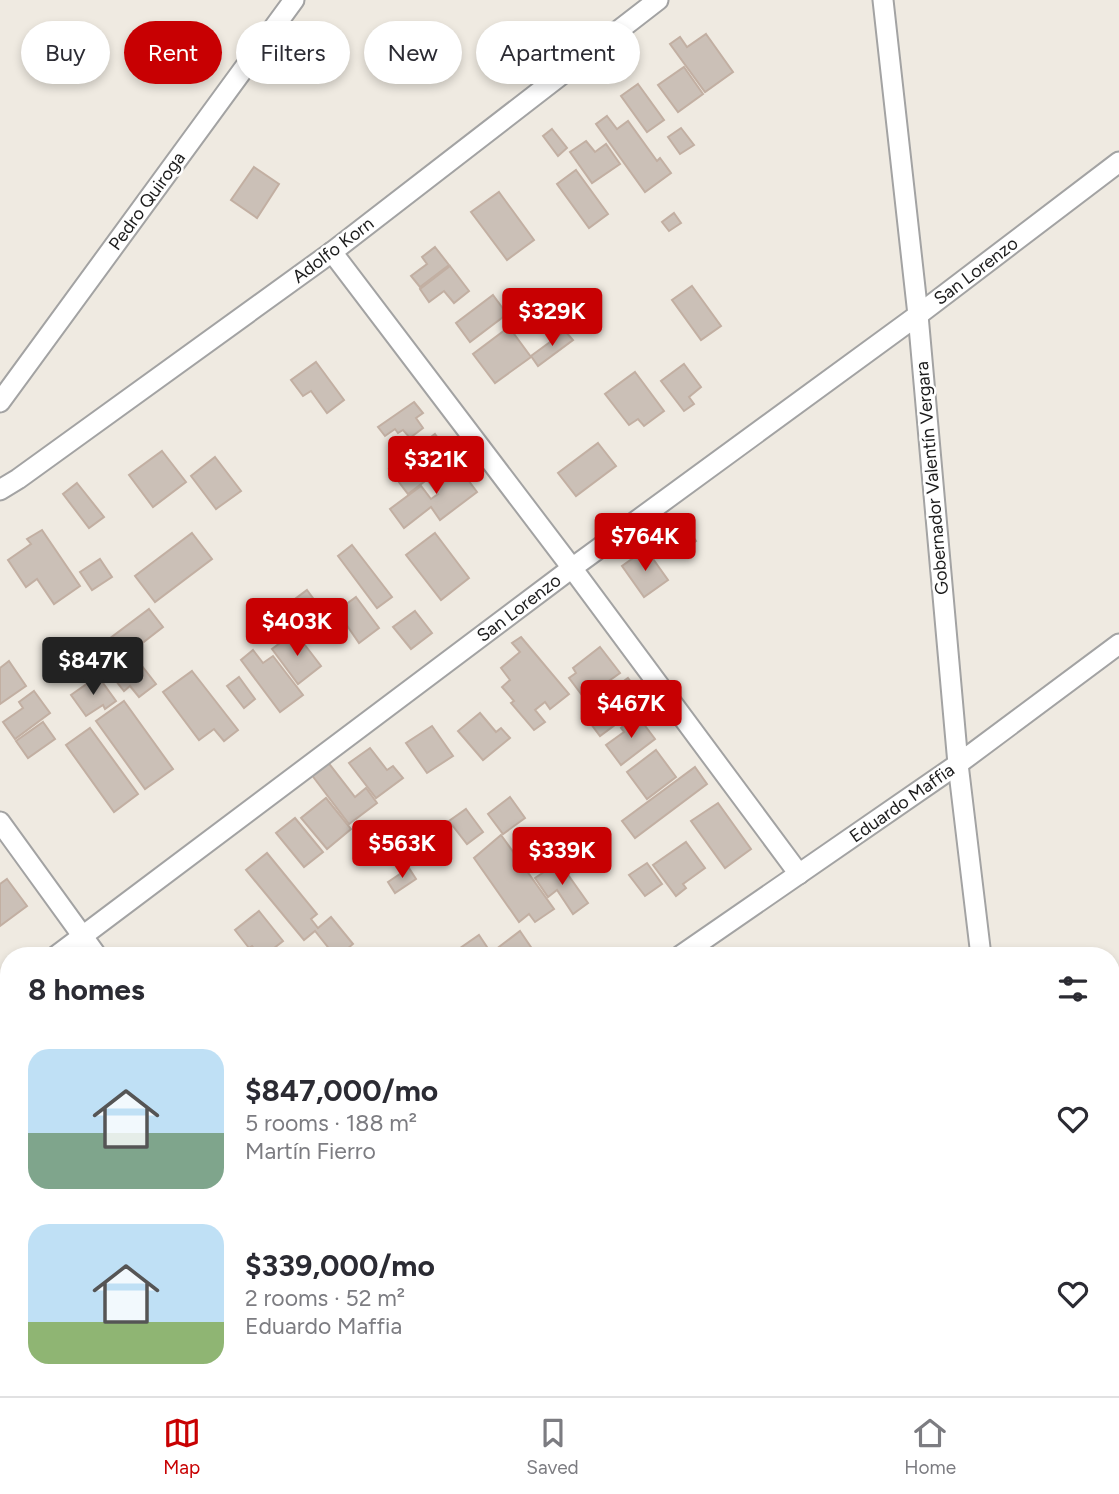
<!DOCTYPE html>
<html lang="en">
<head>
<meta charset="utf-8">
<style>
  body { margin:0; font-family:Figtree,sans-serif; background:#f2f2f3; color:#2b2b33; height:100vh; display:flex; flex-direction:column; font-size:26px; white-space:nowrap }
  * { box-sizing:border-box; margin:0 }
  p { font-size:23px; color:#7c7c81 }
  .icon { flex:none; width:38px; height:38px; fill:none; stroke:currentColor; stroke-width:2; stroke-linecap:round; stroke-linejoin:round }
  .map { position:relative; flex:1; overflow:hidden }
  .side { position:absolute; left:0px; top:947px; width:1120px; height:450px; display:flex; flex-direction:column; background:#fff; border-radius:28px 28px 0 0; box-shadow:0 4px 10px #0003 }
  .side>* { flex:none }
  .hud { position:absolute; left:21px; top:21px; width:700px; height:63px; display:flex; gap:14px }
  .price { position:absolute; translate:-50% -60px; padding:0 16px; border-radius:7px; background:#c80002; color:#fff; font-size:23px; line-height:46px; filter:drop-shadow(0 2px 4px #0008) }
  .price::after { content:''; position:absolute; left:50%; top:42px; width:21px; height:16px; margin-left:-10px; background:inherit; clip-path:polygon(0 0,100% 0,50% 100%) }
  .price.selected { background:#222; color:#fff }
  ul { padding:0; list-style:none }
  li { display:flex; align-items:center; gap:21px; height:175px; padding:0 28px }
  li span { display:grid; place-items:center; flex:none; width:196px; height:140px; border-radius:21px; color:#555 }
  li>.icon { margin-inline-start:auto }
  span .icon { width:84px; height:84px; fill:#fffc; stroke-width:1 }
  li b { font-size:30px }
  h2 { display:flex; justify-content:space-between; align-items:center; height:84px; padding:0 28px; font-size:30px }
  .tag { padding:0 24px; border-radius:32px; background:#fff; box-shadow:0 4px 10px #0003; font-size:24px; line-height:63px }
  .tag.selected { background:#c80002; color:#fff }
  .dock { display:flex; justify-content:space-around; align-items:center; height:98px; border-top:2px solid #e1e1e2; background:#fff; font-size:19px; color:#7c7c81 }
  .dock a { display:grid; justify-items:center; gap:4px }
  .dock .selected { color:#c80002 }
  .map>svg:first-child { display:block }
  .building { fill:#cbc0b7; stroke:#c2afa2; stroke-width:2 }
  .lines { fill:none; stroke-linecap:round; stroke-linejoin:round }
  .minor-casing { stroke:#a3a3a3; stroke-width:23 }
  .minor { stroke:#fff; stroke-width:19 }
  .labels { text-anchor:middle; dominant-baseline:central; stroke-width:5; stroke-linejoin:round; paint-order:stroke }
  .street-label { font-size:18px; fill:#1c1c1c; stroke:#fff }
</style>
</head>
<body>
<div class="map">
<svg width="1119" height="1396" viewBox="0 0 1119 1396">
  <rect width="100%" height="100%" fill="#efeae1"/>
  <g class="building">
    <path d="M706,34l27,38 -28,20 -35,-48 10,-7 7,10z"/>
    <path d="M684,67l19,27 -25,18 -20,-27z"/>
    <path d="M638,84l26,36 -17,12 -26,-36z"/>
    <path d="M607,116l10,13 11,-8 29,40 3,-3 11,15 -26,19 -49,-68z"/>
    <path d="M681,128l13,17 -14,9 -12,-17z"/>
    <path d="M552,129l15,19 -9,8 -15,-20z"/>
    <path d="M586,141l9,11 11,-8 14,20 -28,19 -22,-31z"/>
    <path d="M254,167l25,17 -22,34 -26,-18z"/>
    <path d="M576,170l32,44 -19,14 -32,-44z"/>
    <path d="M499,192l35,48 -27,20 -36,-48z"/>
    <path d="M674,213l7,10 -12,8 -7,-9z"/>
    <path d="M435,247l14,18 -29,22 -9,-11 16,-12 -5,-7z"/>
    <path d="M450,266l19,25 -15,12 -10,-12 -15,11 -9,-13z"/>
    <path d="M692,286l29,40 -20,14 -29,-40z"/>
    <path d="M493,295l14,19 -37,28 -14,-19z"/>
    <path d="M509,327l22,30 -36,26 -22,-29z"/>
    <path d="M565,331l8,9 -35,26 -7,-10z"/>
    <path d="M316,362l28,38 -17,13 -16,-22 -8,5 -12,-16z"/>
    <path d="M684,364l17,23 -12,10 5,7 -10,7 -23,-30z"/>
    <path d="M635,372l29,39 -20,15 -6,-7 -9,6 -24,-31z"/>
    <path d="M414,402l9,11 -7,5 7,10 -13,10 -7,-8 -5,3 -3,-4 -10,7 -7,-9z"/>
    <path d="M435,434l19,25 -46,35 -19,-25z"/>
    <path d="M598,443l18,23 -40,30 -18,-23z"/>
    <path d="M162,451l24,31 -33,25 -24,-32z"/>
    <path d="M215,457l26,34 -25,18 -25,-33z"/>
    <path d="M454,461l23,31 -37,28 -9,-13 -27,21 -14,-19 31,-23 10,13 7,-5 -10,-13z"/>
    <path d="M77,483l27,34 -15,11 -26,-34z"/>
    <path d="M681,519l15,22 -21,16 -16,-22z"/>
    <path d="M42,530l38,56 -26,18 -17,-25 -11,8 -18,-27 23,-16 -4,-5z"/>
    <path d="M192,533l20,26 -57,43 -20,-26z"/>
    <path d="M435,533l34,45 -28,22 -35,-45z"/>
    <path d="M352,545l40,52 -15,11 -39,-52z"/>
    <path d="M646,549l22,31 -24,17 -22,-31z"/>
    <path d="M100,559l12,18 -20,13 -12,-18z"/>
    <path d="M307,590l17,23 -24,18 -17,-23z"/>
    <path d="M356,597l23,31 -20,15 -22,-32z"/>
    <path d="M149,609l14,18 -31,24 -4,-5 -17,13 -10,-14z"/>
    <path d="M415,611l17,22 -21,16 -18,-22z"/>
    <path d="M295,632l26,34 -23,18 -26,-35z"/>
    <path d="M521,637l48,57 -19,15 -5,-7 -10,8 10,12 -11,8 -23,-27 3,-2 -12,-14 8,-7 -9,-12 19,-16 -8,-9z"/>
    <path d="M600,647l20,26 -14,10 5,6 -16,12 -5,-6 -5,4 -16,-21 7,-5 -3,-5z"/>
    <path d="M128,648l28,36 -17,13 -9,-11 -6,5 -20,-25z"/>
    <path d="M253,650l10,13 10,-7 30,39 -23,17 -39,-52z"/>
    <path d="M9,661l17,25 -26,18v-36z"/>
    <path d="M192,671l46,59 -14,11 -10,-12 -15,11 -36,-48z"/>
    <path d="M98,676l18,25 -11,8 -2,-4 -17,11 -15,-21z"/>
    <path d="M239,677l16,22 -11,9 -17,-22z"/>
    <path d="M628,678l12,15 -19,15 6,8 -27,20 -18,-24z"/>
    <path d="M34,691l16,22 -35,26 -12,-17 20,-14 -4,-6z"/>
    <path d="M124,701l49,68 -28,20 -49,-68z"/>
    <path d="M480,713l16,19 5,-4 9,10 -27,22 -25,-29z"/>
    <path d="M637,715l18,24 -34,26 -15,-20 18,-13 -3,-4z"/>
    <path d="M43,722l12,17 -27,19 -12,-17z"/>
    <path d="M432,726l21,30 -26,17 -21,-30z"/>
    <path d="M90,728l48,66 -24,18 -48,-67z"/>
    <path d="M370,748l17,22 6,-4 10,12 -27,20 -27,-35z"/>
    <path d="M656,750l20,27 -29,22 -20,-27z"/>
    <path d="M327,761l28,36 11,-9 11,15 -28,21 -38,-50z"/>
    <path d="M695,767l12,17 -72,54 -13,-17z"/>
    <path d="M510,797l15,21 -22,16 -15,-20z"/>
    <path d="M326,798l25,31 -24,20 -26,-31z"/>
    <path d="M718,803l33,46 -26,19 -34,-47z"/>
    <path d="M466,809l17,23 -16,12 -18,-23z"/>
    <path d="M295,818l28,34 -19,15 -28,-34z"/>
    <path d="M501,835l53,74 -19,13 -6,-8 -10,8 -45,-64z"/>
    <path d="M686,842l19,26 -22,16 3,4 -10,8 -23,-31z"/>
    <path d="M267,853l50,61 -6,5 7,9 13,-11 22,27 -14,12h-4l-20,-25 -11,9 -58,-70z"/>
    <path d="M559,862l29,41 -15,11 -16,-24 -9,7 -13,-19z"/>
    <path d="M647,863l15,21 -17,12 -16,-21z"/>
    <path d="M409,868l7,11 -21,14 -7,-11z"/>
    <path d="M7,879l20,27 -27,20v-42z"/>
    <path d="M259,911l24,30 -19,15h-4l-8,-10 -3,2 -14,-18z"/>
    <path d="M520,931l17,25h-38l-4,-6z"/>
    <path d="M479,935l14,21h-38l-2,-3z"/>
    <path d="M3,1253l6,9v21l-6,4 -3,-4v-28z"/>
    <path d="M1119,1312v39l-8,1v-39z"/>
    <path d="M1119,1355v33l-50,5 -1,-5h43v-32z"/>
    <path d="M812,1388h37l6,8h-39z"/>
    <path d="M866,1388h19l6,8h-19z"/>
    <path d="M937,1388h38v4l-37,4z"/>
  </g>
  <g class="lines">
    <defs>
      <g id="minor">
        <path d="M883,0l35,315 40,449 23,192"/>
        <path d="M332,252l240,316 227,306"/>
        <path d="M0,402l294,-402"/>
        <path d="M0,490l18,-11 314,-227 326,-252"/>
        <path d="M0,822l97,134"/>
        <path d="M56,956l516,-388 346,-253 201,-153"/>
        <path d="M680,956l278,-192 161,-120"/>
        <path d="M0,997l9,-7"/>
        <path d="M1111,1146l8,-5"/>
        <path d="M425,1388l6,8"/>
        <path d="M1027,1388l1,8"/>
        <path d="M90,1396l11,-8"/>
        <path d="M745,1396l11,-8"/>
      </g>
    </defs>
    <use href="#minor" class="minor-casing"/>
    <use href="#minor" class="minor"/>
  </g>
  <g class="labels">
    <g class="street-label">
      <text transform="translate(147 201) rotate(-54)">Pedro Quiroga</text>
      <text transform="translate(333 250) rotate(-37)">Adolfo Korn</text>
      <text transform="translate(976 271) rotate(-37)">San Lorenzo</text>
      <text transform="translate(932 478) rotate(-95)">Gobernador Valentín Vergara</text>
      <text transform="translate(519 608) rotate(-37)">San Lorenzo</text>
      <text transform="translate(902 803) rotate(-35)">Eduardo Maffia</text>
    </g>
  </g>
</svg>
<b class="price" style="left:552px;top:348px">$329K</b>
<b class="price" style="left:436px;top:496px">$321K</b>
<b class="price" style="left:645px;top:573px">$764K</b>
<b class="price" style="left:297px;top:658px">$403K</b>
<b class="price selected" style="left:93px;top:697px">$847K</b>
<b class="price" style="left:631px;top:740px">$467K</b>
<b class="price" style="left:402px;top:880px">$563K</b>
<b class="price" style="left:562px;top:887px">$339K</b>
<div class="hud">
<a class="tag">Buy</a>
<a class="tag selected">Rent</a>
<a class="tag">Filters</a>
<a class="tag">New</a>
<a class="tag">Apartment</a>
</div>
<section class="side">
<h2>8 homes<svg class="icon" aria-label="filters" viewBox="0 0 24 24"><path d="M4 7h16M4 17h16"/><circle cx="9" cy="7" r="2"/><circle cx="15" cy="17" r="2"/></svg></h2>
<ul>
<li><span style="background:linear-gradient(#bfe0f5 60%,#7fa58c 0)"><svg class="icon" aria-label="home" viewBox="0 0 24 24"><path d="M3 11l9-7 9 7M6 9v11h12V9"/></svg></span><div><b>$847,000/mo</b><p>5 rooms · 188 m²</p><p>Martín Fierro</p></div><svg class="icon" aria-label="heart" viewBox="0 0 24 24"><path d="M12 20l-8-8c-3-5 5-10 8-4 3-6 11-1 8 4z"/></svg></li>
<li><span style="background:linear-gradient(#bfe0f5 70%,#8fb573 0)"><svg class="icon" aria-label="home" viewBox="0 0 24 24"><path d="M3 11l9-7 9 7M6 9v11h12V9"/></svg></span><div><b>$339,000/mo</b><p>2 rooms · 52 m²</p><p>Eduardo Maffia</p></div><svg class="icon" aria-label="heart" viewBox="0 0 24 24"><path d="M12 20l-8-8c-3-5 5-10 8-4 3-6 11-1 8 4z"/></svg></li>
</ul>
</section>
</div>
<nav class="dock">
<a class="selected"><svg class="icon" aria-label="map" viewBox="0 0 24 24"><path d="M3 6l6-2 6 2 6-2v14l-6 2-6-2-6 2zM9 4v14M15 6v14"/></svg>Map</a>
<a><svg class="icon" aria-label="saved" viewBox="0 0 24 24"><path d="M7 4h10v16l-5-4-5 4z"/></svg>Saved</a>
<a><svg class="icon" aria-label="home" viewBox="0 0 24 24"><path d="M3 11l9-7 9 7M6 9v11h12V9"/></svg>Home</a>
</nav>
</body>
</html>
